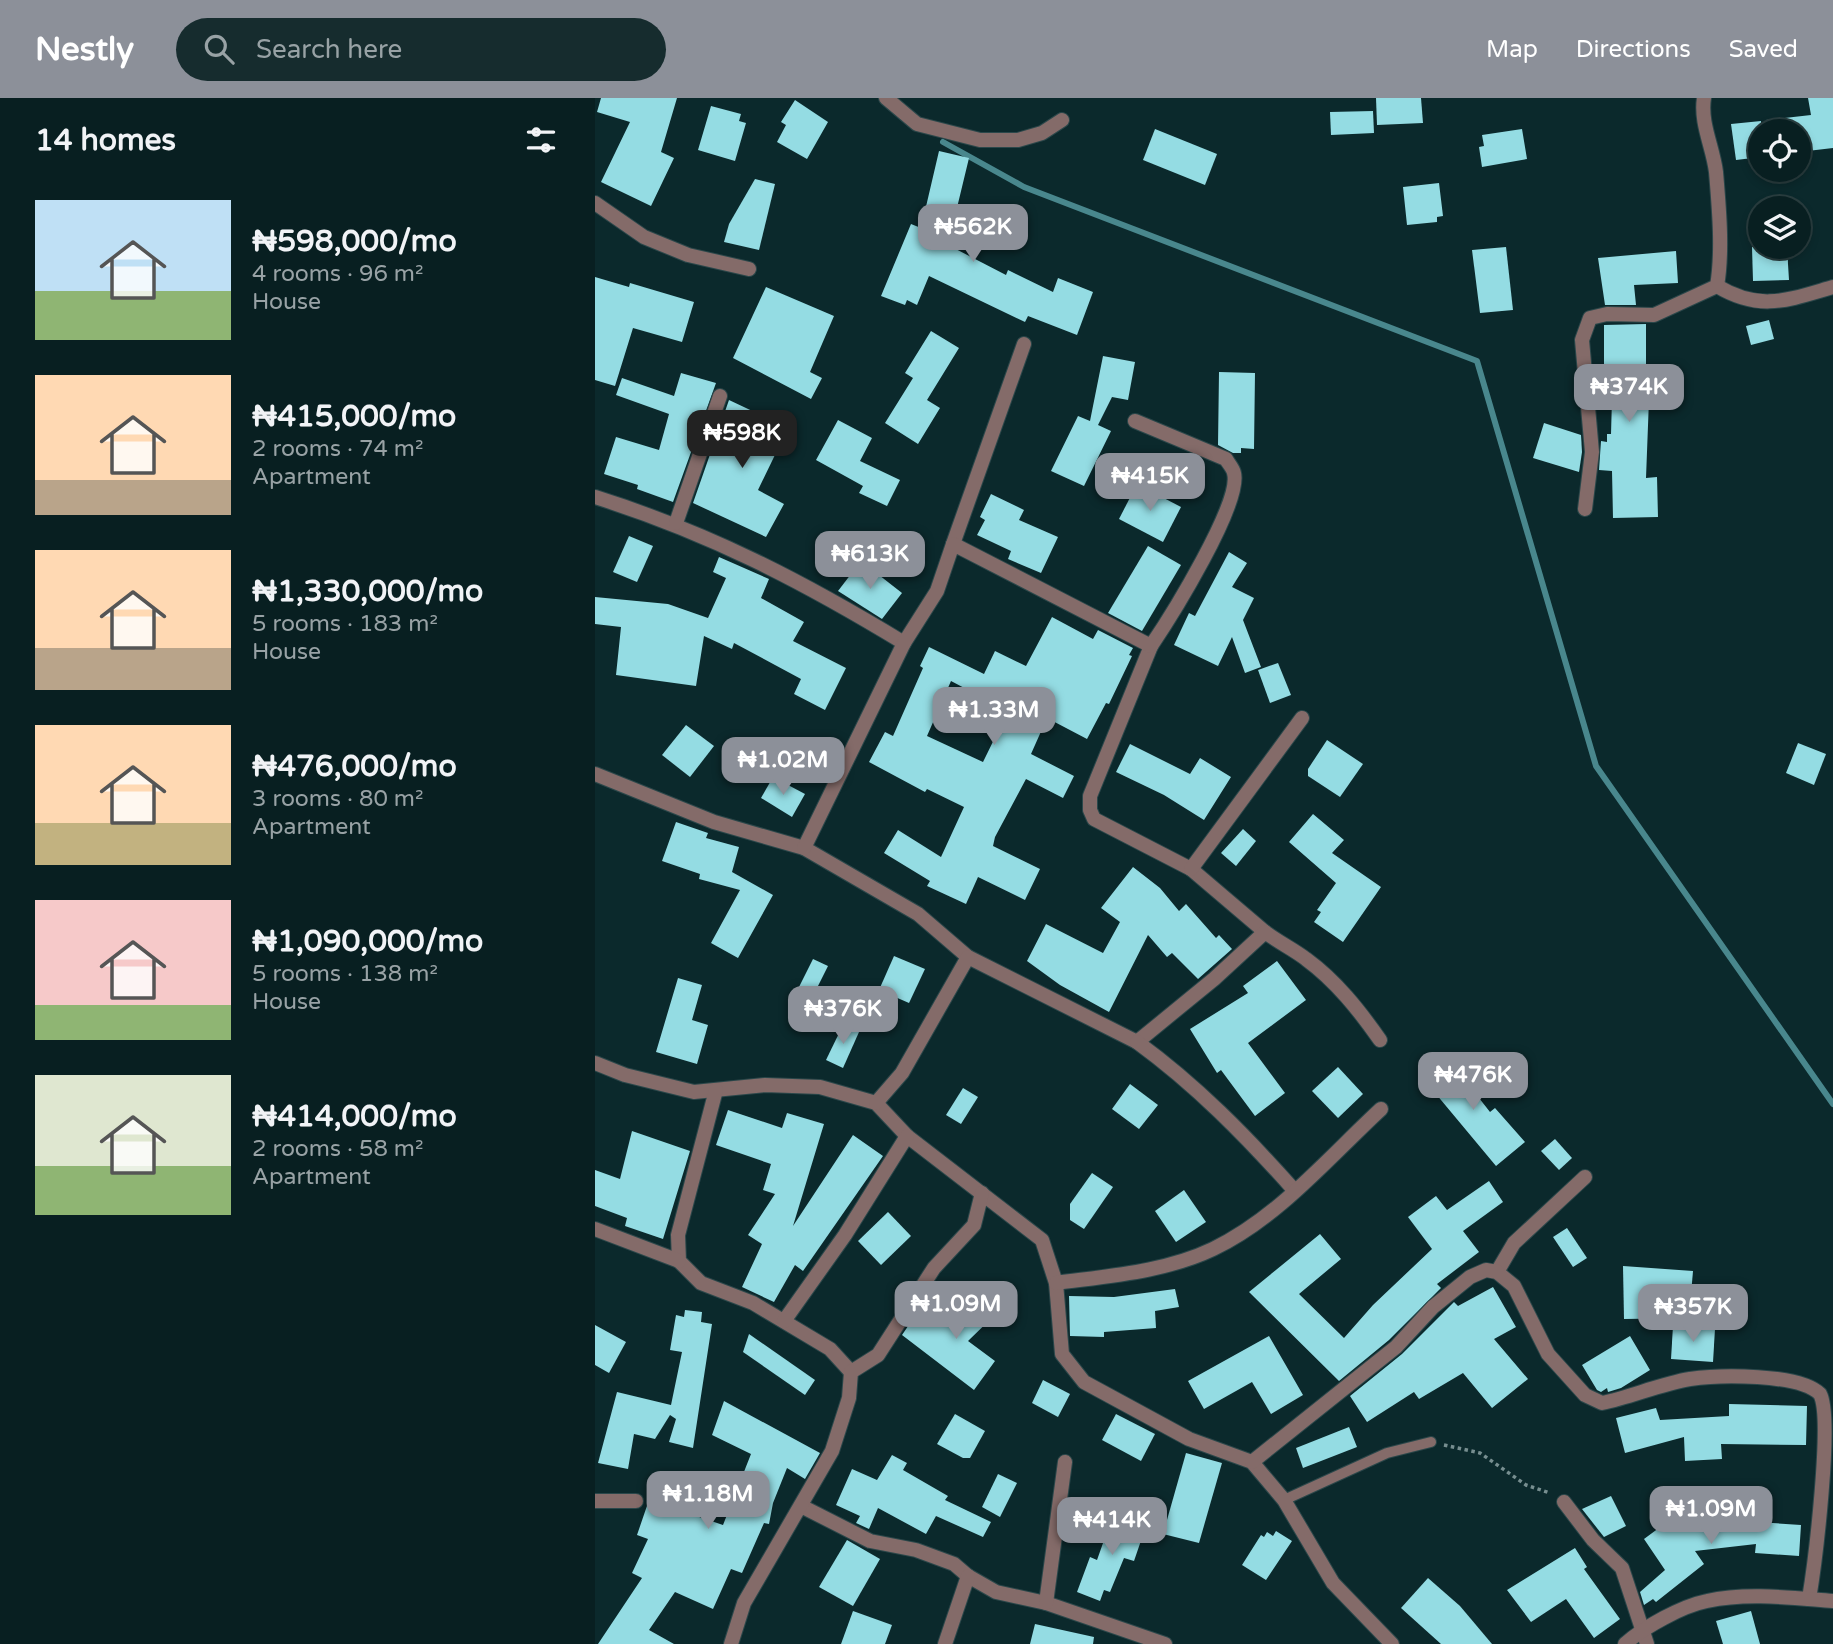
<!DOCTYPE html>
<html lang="en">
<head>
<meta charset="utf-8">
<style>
  body { margin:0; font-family:"Varela Round",sans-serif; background:#162c2e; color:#f1f3f6; height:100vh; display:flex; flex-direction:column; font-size:26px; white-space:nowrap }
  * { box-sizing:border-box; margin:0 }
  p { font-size:23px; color:#98a2a5 }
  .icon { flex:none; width:38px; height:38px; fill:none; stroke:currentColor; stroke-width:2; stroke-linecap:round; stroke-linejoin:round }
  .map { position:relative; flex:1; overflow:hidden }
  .sheet { display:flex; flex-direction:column; background:#081f21; width:595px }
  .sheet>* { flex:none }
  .controls { position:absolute; left:1153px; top:21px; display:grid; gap:14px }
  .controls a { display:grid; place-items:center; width:63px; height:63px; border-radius:50%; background:#081f21; box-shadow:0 4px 10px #0003,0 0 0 2px #293d3f; font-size:35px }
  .price { position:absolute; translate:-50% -60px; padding:0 16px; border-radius:14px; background:#8c9099; color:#fff; font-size:23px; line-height:46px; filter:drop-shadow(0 2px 4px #0008) }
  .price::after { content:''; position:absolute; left:50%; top:42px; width:21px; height:16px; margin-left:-10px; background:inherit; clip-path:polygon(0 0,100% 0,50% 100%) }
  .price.active { background:#222; color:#fff }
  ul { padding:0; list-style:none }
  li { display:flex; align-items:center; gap:21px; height:175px; padding:0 35px }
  li span { display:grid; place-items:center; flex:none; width:196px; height:140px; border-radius:0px; color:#555 }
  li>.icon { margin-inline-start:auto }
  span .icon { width:84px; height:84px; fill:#fffc; stroke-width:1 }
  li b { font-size:30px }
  h2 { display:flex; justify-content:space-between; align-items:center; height:84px; padding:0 35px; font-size:30px }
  header { display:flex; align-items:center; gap:42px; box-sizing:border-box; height:98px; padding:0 35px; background:#8c9099; color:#fff }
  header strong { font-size:33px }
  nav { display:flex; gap:38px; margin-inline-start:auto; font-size:24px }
  .search { width:490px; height:63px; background:#162c2e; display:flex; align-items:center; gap:18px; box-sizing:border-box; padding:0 24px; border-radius:38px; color:#98a2a5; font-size:26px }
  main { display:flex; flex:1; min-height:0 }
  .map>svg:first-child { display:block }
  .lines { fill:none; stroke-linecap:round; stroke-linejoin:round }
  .stream { stroke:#49878d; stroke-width:6 }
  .building { fill:#94dce3; fill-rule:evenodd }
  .service-casing { stroke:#2b474a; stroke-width:12 }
  .minor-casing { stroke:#2b474a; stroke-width:16 }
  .path { stroke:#778e90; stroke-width:3.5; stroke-dasharray:3.5 3.5; stroke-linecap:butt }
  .service { stroke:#846b69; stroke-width:10 }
  .minor { stroke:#846b69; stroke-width:14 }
</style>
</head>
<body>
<header>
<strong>Nestly</strong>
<div class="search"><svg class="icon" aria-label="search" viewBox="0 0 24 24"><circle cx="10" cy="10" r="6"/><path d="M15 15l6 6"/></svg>Search here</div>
<nav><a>Map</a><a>Directions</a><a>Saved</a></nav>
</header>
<main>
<section class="sheet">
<h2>14 homes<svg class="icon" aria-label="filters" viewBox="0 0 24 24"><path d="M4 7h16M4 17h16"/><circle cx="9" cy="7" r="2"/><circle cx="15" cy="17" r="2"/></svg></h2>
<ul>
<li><span style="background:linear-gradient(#bfe0f5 65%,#8fb573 0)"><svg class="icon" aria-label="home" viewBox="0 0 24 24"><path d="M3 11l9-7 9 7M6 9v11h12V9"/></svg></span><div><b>₦598,000/mo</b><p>4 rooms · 96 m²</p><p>House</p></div></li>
<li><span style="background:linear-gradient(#ffd9b3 75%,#b9a48a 0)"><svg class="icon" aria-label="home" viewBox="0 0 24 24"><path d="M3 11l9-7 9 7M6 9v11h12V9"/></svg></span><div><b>₦415,000/mo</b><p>2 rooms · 74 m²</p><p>Apartment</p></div></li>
<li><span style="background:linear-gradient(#ffd9b3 70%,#b9a48a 0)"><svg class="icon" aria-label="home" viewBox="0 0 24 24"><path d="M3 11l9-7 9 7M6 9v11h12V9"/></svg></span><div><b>₦1,330,000/mo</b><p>5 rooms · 183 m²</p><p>House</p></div></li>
<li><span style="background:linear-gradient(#ffd9b3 70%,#c2b280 0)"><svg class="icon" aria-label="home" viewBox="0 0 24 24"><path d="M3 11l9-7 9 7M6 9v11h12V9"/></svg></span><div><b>₦476,000/mo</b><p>3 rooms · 80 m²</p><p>Apartment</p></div></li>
<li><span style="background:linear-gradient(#f6c9c9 75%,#8fb573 0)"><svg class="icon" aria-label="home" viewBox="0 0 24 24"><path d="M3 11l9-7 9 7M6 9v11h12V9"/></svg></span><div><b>₦1,090,000/mo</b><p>5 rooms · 138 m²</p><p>House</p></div></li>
<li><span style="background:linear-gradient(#dfe7d0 65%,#8fb573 0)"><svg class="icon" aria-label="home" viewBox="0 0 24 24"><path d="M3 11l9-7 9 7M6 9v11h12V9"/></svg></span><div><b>₦414,000/mo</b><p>2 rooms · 58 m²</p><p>Apartment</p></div></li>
</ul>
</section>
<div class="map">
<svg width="1238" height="1546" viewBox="0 0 1238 1546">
  <rect width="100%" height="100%" fill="#0b292c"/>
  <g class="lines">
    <path class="stream" d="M348,44l81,45 453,174 119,405 237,338"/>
  </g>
  <g class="building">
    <path d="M6,0h76l-16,54 13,6 -23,48 -50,-24 29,-60 -33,-10z"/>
    <path d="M781,0h45l2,25 -46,2z"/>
    <path d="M1213,0h25v50l-34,4v-21h-32l-1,-11 45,-5z"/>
    <path d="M200,2l33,22 -21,37 -30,-17 9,-17 -5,-3z"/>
    <path d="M116,8l30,8 -2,7 7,2 -11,38 -37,-11z"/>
    <path d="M778,13l1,22 -43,2 -1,-23z"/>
    <path d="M1166,23v36l-25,3 -5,-36z"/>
    <path d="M560,31l62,25 -12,31 -62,-25z"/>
    <path d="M927,31l5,30 -45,8 -3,-20 5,-1 -2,-11z"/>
    <path d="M344,53l30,7 -21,87 58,30 2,-5 45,22 5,-14 35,14 -16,43 -49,-19 -3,6 -96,-46 -12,29 -10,-5 -2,5 -24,-9 30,-72 10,4z"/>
    <path d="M160,81l20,5 -16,66 -35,-8 5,-18z"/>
    <path d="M844,85l4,33 -6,1v5l-30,3 -4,-38z"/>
    <path d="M911,149l7,63 -33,3 -8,-63z"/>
    <path d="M1157,149h35l2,33 -36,1z"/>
    <path d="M1081,153l2,32 -44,2 2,20h-31l-7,-47z"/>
    <path d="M0,179l34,10 1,-4 64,19 -12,40 -49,-14 -18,58 -20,-6z"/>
    <path d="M171,189l68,29 -24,56 12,6 -11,21 -78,-41z"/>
    <path d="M1174,222l5,19 -23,6 -5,-19z"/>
    <path d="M1051,226v49h4l-4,105 11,-1 1,40 -45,1 -1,-47 -13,-1 2,-29 6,1v-8h4l2,-70h-9v-39z"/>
    <path d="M336,233l28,17 -32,52 13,8 -22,36 -33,-21 28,-45 -8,-5z"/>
    <path d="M508,258l32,6 -7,38 -16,-3 -14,28 13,6 -27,55 -33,-15 27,-55 12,5z"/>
    <path d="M624,274l36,1 -1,76 -13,-1v5h-8l-15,-8z"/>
    <path d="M86,275l35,10 -43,119 -36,-13 1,-4 -34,-11 12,-37 43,13 10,-36 -53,-19 6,-17 52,18z"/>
    <path d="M134,302l59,28 -30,62 26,14 -18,33 -73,-34z"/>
    <path d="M243,322l34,18 -12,23 40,19 -13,26 -28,-13 4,-7 -47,-26z"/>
    <path d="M949,325l37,12 1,17 -3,20 -46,-14z"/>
    <path d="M542,386l44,23 -18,35 -44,-23z"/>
    <path d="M396,396l33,16 -5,10 39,17 -17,36 -33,-14 3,-8 -34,-16 8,-15 -5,-3z"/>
    <path d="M34,438l24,10 -16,36 -24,-10z"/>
    <path d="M553,448l33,19 -39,66 -34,-18z"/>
    <path d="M634,454l18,11 -15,24 22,11 -11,22 18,47 -16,6 -13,-36 -14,29 -44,-21 15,-32 6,3z"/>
    <path d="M124,459l50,22 -8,19 43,24 -11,19 53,27 -21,42 -31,-16 7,-15 -67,-36 -2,6 -28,-13 -8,50 -80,-11 5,-48 -26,-3v-27l73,7 40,14 18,-40 -13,-6z"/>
    <path d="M266,463l41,32 -20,26 -44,-28z"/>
    <path d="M457,519l41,22 5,-9 35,18 -4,7 3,1 -23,48 -3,-1 -19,36 -40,-21 -16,36 43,22 -11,22 -37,-19 -31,58 -2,9 47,23 -15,31 -47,-23 -12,27 -39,-18 3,-5 -46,-28 14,-23 43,27 23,-50 -37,-18 -2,3 -56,-30 16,-30 8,4 30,-68 -3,-2 9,-19 55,27 11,-23 31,15zM356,583l57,30 -25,51 -56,-26z"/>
    <path d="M683,565l13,32 -21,8 -12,-33z"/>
    <path d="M91,627l28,21 -24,31 -28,-22z"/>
    <path d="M732,642l36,24 -23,33 -32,-21v-7z"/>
    <path d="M1203,645l28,11 -12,31 -28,-12z"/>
    <path d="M535,646l60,30 10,-16 31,19 -27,43 -40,-25 -48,-23z"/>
    <path d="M178,679l32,17 -13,23 -31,-19z"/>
    <path d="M718,716l31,26 -12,13 49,34 -38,55 -29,-20 7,-10 -4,-2 19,-27 -47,-41z"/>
    <path d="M81,724l32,11 -2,5 33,9 -7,25 41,23 -35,63 -27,-15 29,-53 -41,-11 1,-5 -38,-13z"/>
    <path d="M648,731l13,12 -20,25 -15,-13z"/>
    <path d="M538,769l27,21 19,23 7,-7 30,34 3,-3 13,14 -34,30 -26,-26 -5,4 -19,-22 -39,77 -49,-27 -33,-24 19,-37 57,29 17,-31 -19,-14z"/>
    <path d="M299,858l31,13 -16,34 -30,-13z"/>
    <path d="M218,861l15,7 -18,36 -15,-7z"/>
    <path d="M682,863l29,39 -58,43 37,50 -30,23 -34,-46 -4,3 -27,-44 58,-36 -5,-7z"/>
    <path d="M83,880l24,7 -10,35 16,5 -11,39 -41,-12z"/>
    <path d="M248,927l16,7 -16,36 -17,-8z"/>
    <path d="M852,959l43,55 5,-4 30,34 -29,24 -75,-90z"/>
    <path d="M743,969l25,27 -25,24 -26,-27z"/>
    <path d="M535,986l28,21 -19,24 -27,-20z"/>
    <path d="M368,990l15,9 -17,27 -15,-9z"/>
    <path d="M133,1012l54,18 5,-15 37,11 -31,102 60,-91 30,21 -80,115 -8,-6 -21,37 -32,-15 20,-43 -14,-9 27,-41 -12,-4 8,-26 -55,-19z"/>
    <path d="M37,1033l58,20 -27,88 -38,-13 2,-8 -32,-12v-36l25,9z"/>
    <path d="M960,1041l17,19 -13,12 -18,-19z"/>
    <path d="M497,1075l21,14 -29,42 -14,-9v-16z"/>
    <path d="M894,1083l14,21 -40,29 16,21 -42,32 4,4 -52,52 -50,41 -90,-89 71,-58 21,25 -42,35 45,44 29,-33 59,-56 -24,-32 28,-21 11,14z"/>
    <path d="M589,1092l22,32 -30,20 -21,-31z"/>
    <path d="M293,1114l23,24 -30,29 -23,-24z"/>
    <path d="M972,1130l20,30 -14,9 -20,-30z"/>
    <path d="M1028,1168l70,5 -4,47 -65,1z"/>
    <path d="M898,1189l23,40 -22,12 34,40 -36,29 -29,-35 -44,26 -5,-7 -47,30 -17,-26 52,-42 52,-52 4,4z"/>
    <path d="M580,1191l4,18 -24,4 1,17 -52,4v5l-34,-1 -1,-40 45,1z"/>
    <path d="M393,1194l15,15 -35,34 27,20 -21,29 -72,-55 19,-28 31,21z"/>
    <path d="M90,1212l17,2 -1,10 11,2 -19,124 -24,-6 7,-23 -6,-4 -15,24 -21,-5 -6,35 -30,-6 19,-71 54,13 11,-53 -12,-2 6,-35 8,2z"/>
    <path d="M0,1227l31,17 -17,31 -14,-8z"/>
    <path d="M1078,1228l42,3 -2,33 -42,-3z"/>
    <path d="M154,1236l66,46 -10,15 -62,-43z"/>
    <path d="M674,1238l34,59 -32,19 -19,-32 -48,27 -16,-28z"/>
    <path d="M1035,1238l20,34 -29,18 -13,4 -1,-4 -6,4 -4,-2 -15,-25z"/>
    <path d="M448,1282l27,14 -12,23 -26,-14z"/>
    <path d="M129,1303l96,52 -15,26 -18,-11 -14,35 -4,21 -5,-1 -22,50 -11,-4 -18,40 -38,-17 -26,38 25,14h-76l44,-66 -10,-5 16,-34 -11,-4 12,-35 74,25 28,-71 -39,-19z"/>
    <path d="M1134,1306l78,2 -1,39 -85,-1 1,15 -37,2 -1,-24 -59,16 -9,-35 40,-10 4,12 69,-4z"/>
    <path d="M360,1316l30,17 -15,27h-7l-26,-14z"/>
    <path d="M521,1316l39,20 -14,27 -39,-21z"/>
    <path d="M754,1329l8,20 -54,21 -7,-20z"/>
    <path d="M591,1355l36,10 -23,80 -36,-9z"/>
    <path d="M297,1357l15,8 -4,7 45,26 -3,4 46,22 -8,15 -47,-21 -10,18 -48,-26 -9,21 -13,-6 4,-7 -24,-11 16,-36 25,11z"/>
    <path d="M403,1376l19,9 -17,34 -18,-10z"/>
    <path d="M1016,1398l15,30 -22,11 -22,-28z"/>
    <path d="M518,1417l33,11 -12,35 -10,-3 -14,34 -6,-2 -4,11 -23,-9 13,-35 7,3z"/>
    <path d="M1134,1417l1,5 71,5 -2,31 -44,-3 1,-9 -61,7 9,13 -48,38 -3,-3 -9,6 -4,-13 25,-22 -21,-31 23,-17z"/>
    <path d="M681,1433l16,10 -26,39 -24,-15 19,-30 3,2 3,-5 6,4z"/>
    <path d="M252,1442l33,19 -27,47 -34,-19z"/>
    <path d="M980,1450l12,19 -3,2 36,50 -26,19 -28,-39 -35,23 -24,-32z"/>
    <path d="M833,1480l32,28 32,38h-51l-40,-36z"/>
    <path d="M258,1513l39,14 -7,19h-44z"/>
    <path d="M1156,1513l9,33h-37l-7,-23z"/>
    <path d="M440,1526l59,13 -1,7h-63z"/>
  </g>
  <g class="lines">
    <defs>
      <path id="service" d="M689,1402l103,-47 44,-11"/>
      <g id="minor">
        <path d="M291,0l31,26 63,16h38l24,-7 20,-13"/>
        <path d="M0,105l49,34 44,18 61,14"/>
        <path d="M1122,188c43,26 71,14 116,1"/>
        <path d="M0,399c114,36 207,84 309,146"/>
        <path d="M990,411l7,-57 -10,-112 8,-22 17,-4 47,1 63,-29c6,-35 2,-78 -1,-114 -3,-25 -16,-49 -12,-74"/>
        <path d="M81,425l44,-127"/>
        <path d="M358,446l71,-200"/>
        <path d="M556,548l-61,150v14l4,9 97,50 74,63"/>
        <path d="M0,676l119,48 90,26 114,66 50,43 169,85 77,-63 51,-47c13,10 28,17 41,27 30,22 53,51 74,81"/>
        <path d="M209,750l100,-205 33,-52 16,-47 198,102c19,-28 91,-143 83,-173 -1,-5 -6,-10 -8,-14l-91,-38"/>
        <path d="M596,771l111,-151"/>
        <path d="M542,944c59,43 109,94 157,148"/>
        <path d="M0,965l30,12 69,17 71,-7 55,2 56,16 31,33 135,104 14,43 6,71 22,28 105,57 63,23 32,38 49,83 59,61"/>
        <path d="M121,992l-38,145 1,26 22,22 52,20 77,46 21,23"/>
        <path d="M281,1005l26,-30 66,-116"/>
        <path d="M0,1131l84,32"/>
        <path d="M902,1174l17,-29 71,-66"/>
        <path d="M461,1185c51,-7 109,-11 157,-34 65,-31 116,-92 168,-140"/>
        <path d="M189,1223l61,-86 62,-99"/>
        <path d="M657,1364l144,-115 37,-40 37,-30 16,-7 11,2 17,14 34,68 37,41 17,8c29,-6 58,-19 88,-24 28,-4 109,-6 130,15 13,24 -5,169 -11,205"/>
        <path d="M0,1403h41"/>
        <path d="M969,1404l29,38 29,28 25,76"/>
        <path d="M206,1408l69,35 46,9 38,14 14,12 28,16 50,11 119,41"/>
        <path d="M451,1505l19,-141"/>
        <path d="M136,1546l13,-41 88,-152 17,-53 2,-26 27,-17 56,-87 40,-43 8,-32"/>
        <path d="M350,1546l23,-68"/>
        <path d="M1030,1546c19,-17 57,-38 82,-43 40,-9 86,-3 126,0"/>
      </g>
    </defs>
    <use href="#service" class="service-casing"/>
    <use href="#minor" class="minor-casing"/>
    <path class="path" d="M849,1347l36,8 46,32 24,8"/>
    <use href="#service" class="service"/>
    <use href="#minor" class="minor"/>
  </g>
</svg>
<div class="controls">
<a><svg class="icon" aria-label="locate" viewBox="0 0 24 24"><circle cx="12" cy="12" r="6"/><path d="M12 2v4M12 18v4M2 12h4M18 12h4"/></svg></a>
<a><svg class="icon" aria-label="layers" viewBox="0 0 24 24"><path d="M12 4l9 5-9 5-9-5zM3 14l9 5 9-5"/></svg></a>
</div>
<b class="price" style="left:378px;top:166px">₦562K</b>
<b class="price" style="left:1034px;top:326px">₦374K</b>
<b class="price active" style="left:147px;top:372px">₦598K</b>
<b class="price" style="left:555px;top:415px">₦415K</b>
<b class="price" style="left:275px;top:493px">₦613K</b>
<b class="price" style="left:399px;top:649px">₦1.33M</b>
<b class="price" style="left:188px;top:699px">₦1.02M</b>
<b class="price" style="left:248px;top:948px">₦376K</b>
<b class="price" style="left:878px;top:1014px">₦476K</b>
<b class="price" style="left:361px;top:1243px">₦1.09M</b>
<b class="price" style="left:1098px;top:1246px">₦357K</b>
<b class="price" style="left:113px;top:1433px">₦1.18M</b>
<b class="price" style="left:1116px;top:1448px">₦1.09M</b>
<b class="price" style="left:517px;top:1459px">₦414K</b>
</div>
</main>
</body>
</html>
